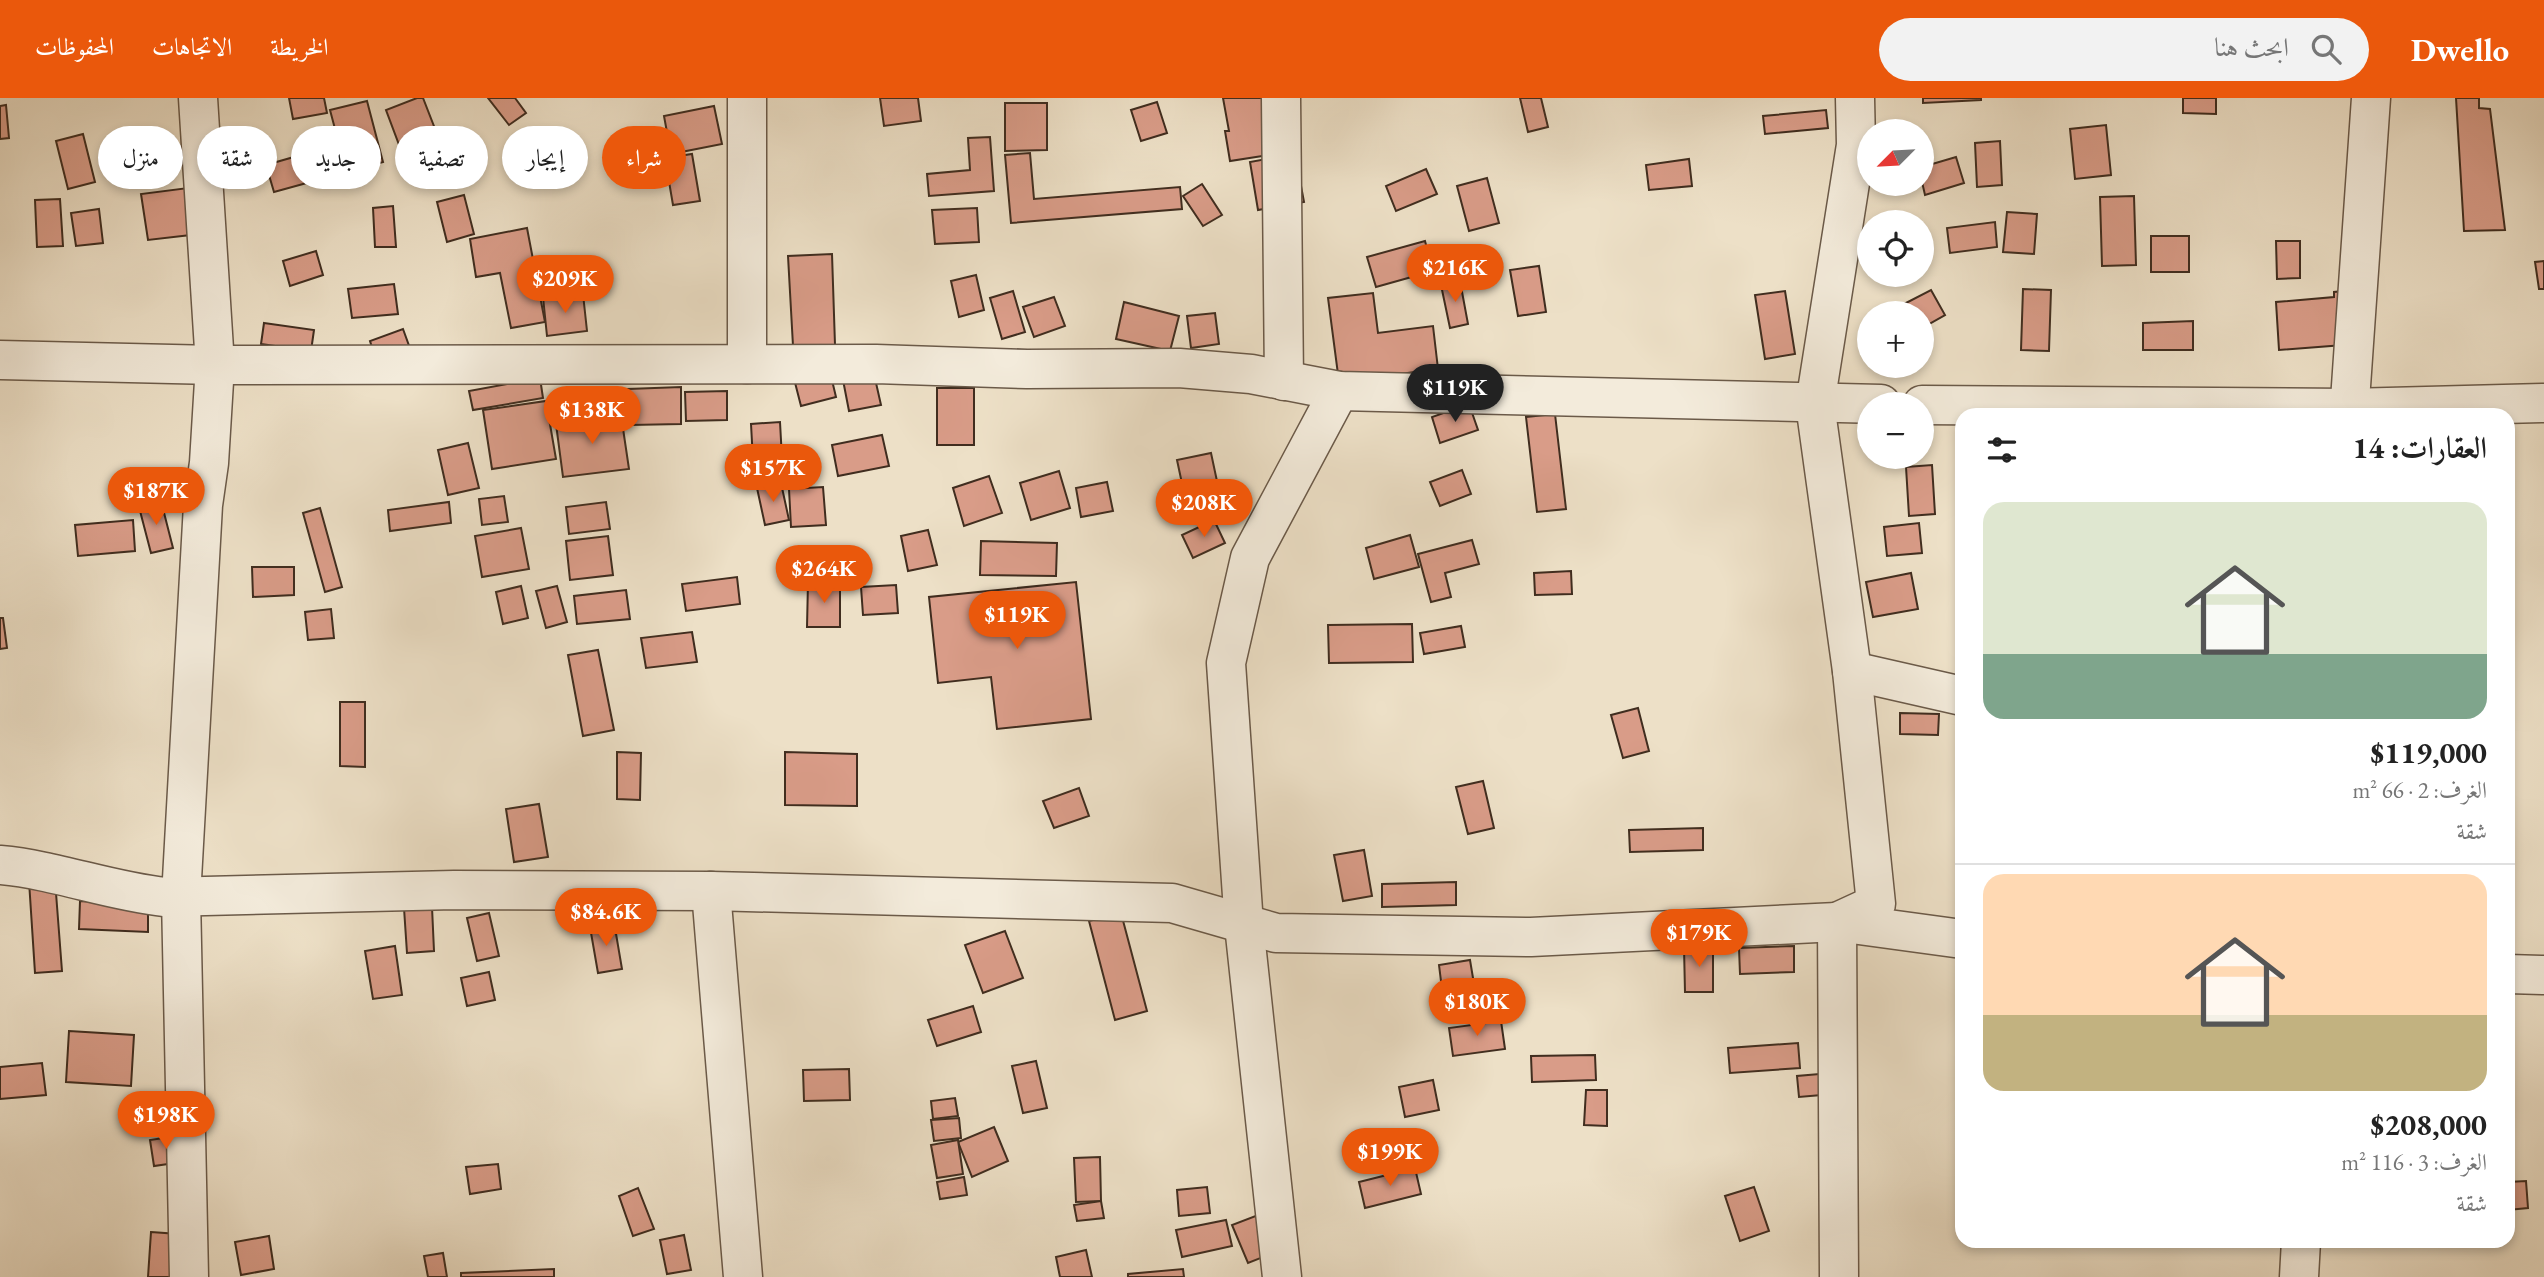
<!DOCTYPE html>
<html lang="ar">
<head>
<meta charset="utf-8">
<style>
  body { margin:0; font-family:"EB Garamond",Amiri,serif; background:#f2f2f2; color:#222; direction:rtl; height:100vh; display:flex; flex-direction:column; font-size:26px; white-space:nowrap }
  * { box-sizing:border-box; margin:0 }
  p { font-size:23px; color:#767676 }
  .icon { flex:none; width:38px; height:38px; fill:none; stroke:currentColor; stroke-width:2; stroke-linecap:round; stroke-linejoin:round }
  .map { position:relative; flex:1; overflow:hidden; direction:ltr }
  .drawer { position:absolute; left:1955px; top:310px; width:560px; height:840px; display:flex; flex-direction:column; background:#fff; border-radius:21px; box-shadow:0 4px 10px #0003; direction:rtl }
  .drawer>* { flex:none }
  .banner { position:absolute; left:21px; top:28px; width:665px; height:63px; direction:rtl; display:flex; gap:14px }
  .needle { width:46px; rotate:246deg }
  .controls { position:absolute; left:1857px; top:21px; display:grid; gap:14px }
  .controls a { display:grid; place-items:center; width:77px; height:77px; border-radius:50%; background:#fff; box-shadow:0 4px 10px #0003; font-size:35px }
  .price { position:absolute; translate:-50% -60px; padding:0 16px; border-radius:24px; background:#ea580c; color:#fff; font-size:23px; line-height:46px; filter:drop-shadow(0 2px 4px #0008) }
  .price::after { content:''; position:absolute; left:50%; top:42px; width:21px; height:16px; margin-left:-10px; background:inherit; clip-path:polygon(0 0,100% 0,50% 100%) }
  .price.current { background:#222; color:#fff }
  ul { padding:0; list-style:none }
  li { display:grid; align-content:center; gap:14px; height:371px; padding:0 28px }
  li+li { border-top:2px solid #e0e0e0 }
  li span { display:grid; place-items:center; height:217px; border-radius:21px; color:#555 }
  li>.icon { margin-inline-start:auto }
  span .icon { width:126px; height:126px; fill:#fffc; stroke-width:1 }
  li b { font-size:30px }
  h2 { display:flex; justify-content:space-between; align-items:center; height:84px; padding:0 28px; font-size:30px }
  .pill { padding:0 24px; border-radius:32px; background:#fff; box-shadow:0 4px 10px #0003; font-size:24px; line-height:63px }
  .pill.current { background:#ea580c; color:#fff }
  header { display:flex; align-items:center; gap:42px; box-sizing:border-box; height:98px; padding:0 35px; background:#ea580c; color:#fff }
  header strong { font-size:33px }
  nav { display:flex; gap:38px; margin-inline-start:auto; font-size:24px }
  .search { width:490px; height:63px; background:#f2f2f2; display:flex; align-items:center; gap:18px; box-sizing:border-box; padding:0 24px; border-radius:38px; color:#767676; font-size:26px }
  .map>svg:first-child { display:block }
  .building { fill:#d99c88; stroke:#402d1f; stroke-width:2 }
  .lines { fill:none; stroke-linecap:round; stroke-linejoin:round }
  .minor-casing { stroke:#6b5a49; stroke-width:41 }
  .minor { stroke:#f3ebdb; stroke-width:38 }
</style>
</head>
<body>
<header>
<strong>Dwello</strong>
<div class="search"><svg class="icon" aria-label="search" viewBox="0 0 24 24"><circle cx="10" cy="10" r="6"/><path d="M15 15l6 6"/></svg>ابحث هنا</div>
<nav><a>الخريطة</a><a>الاتجاهات</a><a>المحفوظات</a></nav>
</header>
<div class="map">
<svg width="2544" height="1179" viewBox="0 0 2544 1179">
  <rect width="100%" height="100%" fill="#ede0c7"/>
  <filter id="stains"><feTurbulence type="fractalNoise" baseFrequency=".00286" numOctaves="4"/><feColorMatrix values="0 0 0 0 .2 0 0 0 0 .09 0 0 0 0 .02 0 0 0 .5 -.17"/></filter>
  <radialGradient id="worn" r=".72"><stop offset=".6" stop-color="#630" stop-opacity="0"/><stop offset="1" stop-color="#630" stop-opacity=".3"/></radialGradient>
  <g class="building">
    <path d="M289,0h35l3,15 -34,6z"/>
    <path d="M417,0h6l21,54 -37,14 -21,-56z"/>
    <path d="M488,0h27l11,15 -17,12z"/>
    <path d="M880,0h38l3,23 -37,5z"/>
    <path d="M1223,0h69l8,52 -70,11 -5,-30h4z"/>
    <path d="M1520,0h21l7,29 -20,5z"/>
    <path d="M1923,0h58v2l-58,3z"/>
    <path d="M2183,0h33v16l-33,-1z"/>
    <path d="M2456,0h23v10l11,1 15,121 -41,1z"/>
    <path d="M367,3l16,61 -109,30 -8,-27 73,-21 -9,-34z"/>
    <path d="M1157,4l10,31 -26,8 -10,-31z"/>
    <path d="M1005,5h42v47l-42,1z"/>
    <path d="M6,7l3,33 -9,1v-33z"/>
    <path d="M714,8l8,38 -51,10 -7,-38z"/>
    <path d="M1826,12l2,18 -63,6 -2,-18z"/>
    <path d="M2106,27l5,50 -36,4 -5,-50z"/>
    <path d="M83,36l12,48 -27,7 -12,-48z"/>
    <path d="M990,39l4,54 -65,5 -2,-22 43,-4 -2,-32z"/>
    <path d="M2000,43l2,44 -25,2 -2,-44z"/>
    <path d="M1030,55l4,46 146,-12 2,22 -171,14 -6,-68z"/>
    <path d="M692,56l8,47 -27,4 -8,-47z"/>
    <path d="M1295,56l9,48 -46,8 -8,-48z"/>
    <path d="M1956,59l8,26 -39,12 -3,-13v-15z"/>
    <path d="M1689,61l3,27 -43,4 -3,-25z"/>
    <path d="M1426,71l11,25 -41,17 -10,-25z"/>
    <path d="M1487,80l12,45 -30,8 -12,-45z"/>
    <path d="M219,86l6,47 -77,9 -7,-46z"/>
    <path d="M1202,86l20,31 -19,11 -20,-30z"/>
    <path d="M464,97l10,39 -27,8 -10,-40z"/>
    <path d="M2134,98l2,69 -34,1 -2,-69z"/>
    <path d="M60,101l3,47 -26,1 -2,-47z"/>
    <path d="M393,108l3,41h-21l-2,-39z"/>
    <path d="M977,110l2,34 -44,2 -3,-34z"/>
    <path d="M99,111l4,34 -27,3 -5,-33z"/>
    <path d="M2007,114l30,2 -3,40 -31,-2z"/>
    <path d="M1995,124l2,25 -47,6 -3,-25z"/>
    <path d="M527,130l18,94 -34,6 -11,-55 -24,4 -6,-38z"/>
    <rect x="2151" y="138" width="38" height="36"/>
    <path d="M1425,143l8,30 -57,16 -9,-30z"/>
    <path d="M2276,143h24v37l-23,1z"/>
    <path d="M316,153l7,24 -33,11 -7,-25z"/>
    <path d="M832,156l3,91 -42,1 -5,-90z"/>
    <path d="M2544,163v28h-5l-4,-27z"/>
    <path d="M1539,168l7,46 -28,4 -8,-46z"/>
    <path d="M976,177l8,35 -25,7 -8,-36z"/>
    <path d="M1460,183l8,43 -18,4 -9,-43z"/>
    <path d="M394,186l4,30 -46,4 -4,-29z"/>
    <path d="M2023,191l28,1 -2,61 -28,-1z"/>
    <path d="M2365,191l4,54 -90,7 -3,-48 58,-5v-5z"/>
    <path d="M1931,192l14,25 -23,13v-15h-13l-5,-9z"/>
    <path d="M1013,193l12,41 -23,7 -12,-41z"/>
    <path d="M1785,193l10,63 -30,5 -10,-64z"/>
    <path d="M1373,195l5,40 55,-7 5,43 -99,13 -11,-84z"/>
    <path d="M583,196l4,37 -40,5 -4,-39z"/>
    <path d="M1054,199l11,29 -31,11 -11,-30z"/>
    <path d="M1124,204l55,14 -9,35 -54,-12z"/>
    <path d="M1215,215l4,31 -28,4 -4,-32z"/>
    <path d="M2193,223v29h-50v-27z"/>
    <path d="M264,225l50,7 -3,21 -50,-7z"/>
    <path d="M403,231l9,25 -34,12 -8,-25z"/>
    <path d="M826,257l10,42 -35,9 -11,-43z"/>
    <path d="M874,276l7,31 -32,6 -6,-31z"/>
    <path d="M540,280l3,20 -70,12 -4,-19z"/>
    <path d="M681,289v37l-51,1 -2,-36z"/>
    <rect x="937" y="290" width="37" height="57"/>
    <path d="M727,293v29l-41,1 -1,-29z"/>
    <path d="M546,303l10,58 -64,10 -9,-59z"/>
    <path d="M1469,306l9,26 -38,13 -8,-26z"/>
    <path d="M1555,316l11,95 -29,3 -11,-95z"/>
    <path d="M621,317l8,54 -66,8 -7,-53z"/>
    <path d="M780,324l2,37 -29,2 -2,-37z"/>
    <path d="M882,337l7,31 -51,10 -6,-31z"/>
    <path d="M468,345l11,45 -31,7 -10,-45z"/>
    <path d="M1211,355l10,47 -34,7 -10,-47z"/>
    <path d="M1932,367l3,49 -26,2 -3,-49z"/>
    <path d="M1462,372l9,24 -31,12 -10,-24z"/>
    <path d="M1059,373l11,37 -39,12 -11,-37z"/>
    <path d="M989,378l13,37 -38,13 -11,-38z"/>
    <path d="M1107,384l6,29 -32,6 -5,-29z"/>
    <path d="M781,385l8,37 -24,5 -8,-37z"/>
    <path d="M823,389l3,38 -35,2 -2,-38z"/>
    <path d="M504,398l4,26 -26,3 -3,-26z"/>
    <path d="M161,403l12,47 -22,5 -12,-46z"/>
    <path d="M449,404l2,21 -61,8 -2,-21z"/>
    <path d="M606,404l4,27 -41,5 -3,-27z"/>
    <path d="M320,410l22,79 -17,5 -22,-79z"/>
    <path d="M133,422l2,31 -57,5 -3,-31z"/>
    <path d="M1214,422l11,23 -32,15 -11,-23z"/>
    <path d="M1919,425l3,30 -35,3 -3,-29z"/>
    <path d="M521,430l8,41 -47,8 -7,-41z"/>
    <path d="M928,432l9,35 -29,6 -7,-35z"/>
    <path d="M1410,437l9,32 -45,12 -8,-31z"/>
    <path d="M608,438l5,39 -43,5 -4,-39z"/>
    <path d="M1472,442l7,24 -34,9 6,24 -20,5 -13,-48z"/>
    <path d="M981,443l76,2 -1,33 -76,-1z"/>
    <path d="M252,469h42v28l-41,2z"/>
    <path d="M1571,473l1,23 -37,1 -1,-22z"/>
    <path d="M1911,475l7,36 -45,8 -7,-35z"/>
    <path d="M737,479l3,27 -54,7 -4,-27z"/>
    <path d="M808,484l32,1v44h-33z"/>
    <path d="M1076,484l15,137 -94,10 -6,-52 -53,6 -9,-86z"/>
    <path d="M896,487l2,28 -35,2 -2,-28z"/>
    <path d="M521,488l7,32 -25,6 -7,-32z"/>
    <path d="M557,488l10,36 -21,6 -10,-37z"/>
    <path d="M626,492l4,29 -53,5 -3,-28z"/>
    <path d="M331,511l3,29 -26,2 -3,-28z"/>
    <path d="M0,520h3l4,30 -7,1z"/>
    <path d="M1412,526l1,38 -84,1 -1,-38z"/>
    <path d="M1461,528l4,21 -41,7 -4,-21z"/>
    <path d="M692,534l5,30 -51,6 -5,-30z"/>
    <path d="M598,552l16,80 -31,6 -15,-81z"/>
    <path d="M340,604h25v65l-25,-1z"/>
    <path d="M1638,610l11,43 -26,7 -12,-43z"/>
    <path d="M1900,615l39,1 -1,21 -38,-1z"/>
    <path d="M617,654l24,1 -1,47 -23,-1z"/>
    <path d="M785,654l72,2v52l-72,-1z"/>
    <path d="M1483,683l11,47 -26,6 -12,-47z"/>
    <path d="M1079,690l10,28 -35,12 -11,-27z"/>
    <path d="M539,706l9,53 -34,5 -8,-53z"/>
    <path d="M1703,730v22l-73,2 -1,-22z"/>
    <path d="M1364,752l8,46 -29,5 -9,-46z"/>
    <path d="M55,782l7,91 -27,2 -6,-92z"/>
    <path d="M1456,784v23l-74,2v-23z"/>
    <path d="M80,803l68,2v29l-69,-3z"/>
    <path d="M432,809l2,44 -27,2 -3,-45z"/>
    <path d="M489,815l10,43 -22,5 -10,-43z"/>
    <path d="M1121,815l26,98 -32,9 -26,-99z"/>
    <path d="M614,824l8,47 -24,4 -8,-46z"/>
    <path d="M1005,833l18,47 -40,15 -18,-48z"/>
    <path d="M395,848l7,49 -29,4 -8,-48z"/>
    <path d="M1794,848v26l-54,2 -1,-26z"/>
    <path d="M1684,849h29v45h-28z"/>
    <path d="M1470,862l4,24 -32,5 -3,-24z"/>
    <path d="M489,874l6,28 -28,6 -6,-28z"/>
    <path d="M973,908l8,26 -44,14 -9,-26z"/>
    <path d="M1501,923l4,28 -52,7 -4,-28z"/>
    <path d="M69,933l65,4 -3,51 -65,-4z"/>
    <path d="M1798,945l2,25 -70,5 -2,-25z"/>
    <path d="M1595,957l1,25 -64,2 -1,-26z"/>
    <path d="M1036,963l11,47 -24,5 -11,-47z"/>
    <path d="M42,965l4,32 -46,4v-32z"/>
    <path d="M849,971l1,31 -46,1 -1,-31z"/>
    <path d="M1831,975l2,21 -34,3 -2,-21z"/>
    <path d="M1433,982l6,30 -34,7 -6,-30z"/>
    <path d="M1586,992h21v36l-23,-1z"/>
    <path d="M955,1000l3,18 -25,3 -2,-18z"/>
    <path d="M959,1020l2,20 -27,3 -3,-21z"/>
    <path d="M994,1029l14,34 -36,16 -14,-35z"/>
    <path d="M177,1038l5,26 -28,4 -4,-26z"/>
    <path d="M958,1042l5,34 -26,4 -6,-33z"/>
    <path d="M1100,1059l1,44 -25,1 -2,-44z"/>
    <path d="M498,1066l3,25 -31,5 -4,-27z"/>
    <path d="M1415,1070l6,26 -56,14 -6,-26z"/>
    <path d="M964,1079l3,18 -27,4 -3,-17z"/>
    <path d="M2526,1083l2,27 -20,2v-28z"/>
    <path d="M1207,1089l3,26 -31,3 -2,-26z"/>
    <path d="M1754,1089l15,44 -29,10 -15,-45z"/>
    <path d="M638,1090l16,41 -21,7 -14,-40z"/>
    <path d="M1101,1103l3,17 -27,3 -3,-16z"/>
    <path d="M1266,1114l15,38 -33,13 -16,-38z"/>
    <path d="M1226,1122l6,26 -50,11 -6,-27z"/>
    <path d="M151,1134l27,2 -4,43h-26z"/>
    <path d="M684,1137l7,35 -24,4 -7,-34z"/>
    <path d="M269,1138l5,33 -33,6 -6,-33z"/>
    <path d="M1086,1152l6,27h-32l-4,-20z"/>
    <path d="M443,1155l4,24h-19l-4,-21z"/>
    <path d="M554,1171v8h-93v-4z"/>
    <path d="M1183,1171l1,8h-56v-3z"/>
  </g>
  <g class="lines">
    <defs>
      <g id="minor">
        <path d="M747,0v266"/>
        <path d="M1281,0l3,283"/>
        <path d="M0,262l215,5 661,-1 151,5 152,-1 72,6 88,17 542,13"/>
        <path d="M1922,307l427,3 195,-5"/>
        <path d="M2349,317l22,-317"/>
        <path d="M1852,573l110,25"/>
        <path d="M0,767c56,5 109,26 165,32l289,-7 257,1 461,12 104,30 255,4 306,-15 125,17"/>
        <path d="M711,793l32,386"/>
        <path d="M2508,876l36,1"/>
        <path d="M189,1179l-8,-380 22,-392 6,-42 6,-98 -17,-267"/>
        <path d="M1282,1179l-38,-352 -18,-262 24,-105 89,-167"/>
        <path d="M1839,1179l-2,-355 39,-18 -24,-233 -37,-267 41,-259 -1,-47"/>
        <path d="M2299,1179l2,-36"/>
      </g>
    </defs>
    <use href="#minor" class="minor-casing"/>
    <use href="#minor" class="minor"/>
  </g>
  <rect width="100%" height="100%" filter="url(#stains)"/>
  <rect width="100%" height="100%" fill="url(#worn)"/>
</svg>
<div class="controls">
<a><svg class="needle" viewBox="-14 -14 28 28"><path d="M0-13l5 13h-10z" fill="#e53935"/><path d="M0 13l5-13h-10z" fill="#767676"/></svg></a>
<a><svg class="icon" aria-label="locate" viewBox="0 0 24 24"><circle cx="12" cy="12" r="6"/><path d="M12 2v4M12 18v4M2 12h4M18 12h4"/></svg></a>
<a>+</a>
<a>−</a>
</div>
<b class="price" style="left:1455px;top:206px">$216K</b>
<b class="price" style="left:565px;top:217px">$209K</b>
<b class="price current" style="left:1455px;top:326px">$119K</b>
<b class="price" style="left:592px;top:348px">$138K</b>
<b class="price" style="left:773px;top:406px">$157K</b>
<b class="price" style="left:156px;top:429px">$187K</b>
<b class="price" style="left:1204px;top:441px">$208K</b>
<b class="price" style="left:824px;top:507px">$264K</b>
<b class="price" style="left:1017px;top:553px">$119K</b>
<b class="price" style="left:606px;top:850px">$84.6K</b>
<b class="price" style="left:1699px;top:871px">$179K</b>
<b class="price" style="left:1477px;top:940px">$180K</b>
<b class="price" style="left:166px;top:1053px">$198K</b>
<b class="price" style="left:1390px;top:1090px">$199K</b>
<div class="banner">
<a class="pill current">شراء</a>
<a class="pill">إيجار</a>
<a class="pill">تصفية</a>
<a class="pill">جديد</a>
<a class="pill">شقة</a>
<a class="pill">منزل</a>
</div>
<section class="drawer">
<h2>العقارات: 14<svg class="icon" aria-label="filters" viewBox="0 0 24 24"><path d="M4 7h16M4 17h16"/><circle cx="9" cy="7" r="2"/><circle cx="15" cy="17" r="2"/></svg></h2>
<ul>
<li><span style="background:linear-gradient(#dfe7d0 70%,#7fa58c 0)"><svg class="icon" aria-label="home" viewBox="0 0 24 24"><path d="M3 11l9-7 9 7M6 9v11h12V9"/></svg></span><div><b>$119,000</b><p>الغرف: 2 · 66 m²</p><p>شقة</p></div></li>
<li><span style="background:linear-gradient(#ffd9b3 65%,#c2b280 0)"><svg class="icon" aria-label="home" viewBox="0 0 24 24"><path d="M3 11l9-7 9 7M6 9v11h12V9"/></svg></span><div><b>$208,000</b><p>الغرف: 3 · 116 m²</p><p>شقة</p></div></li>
</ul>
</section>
</div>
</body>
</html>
